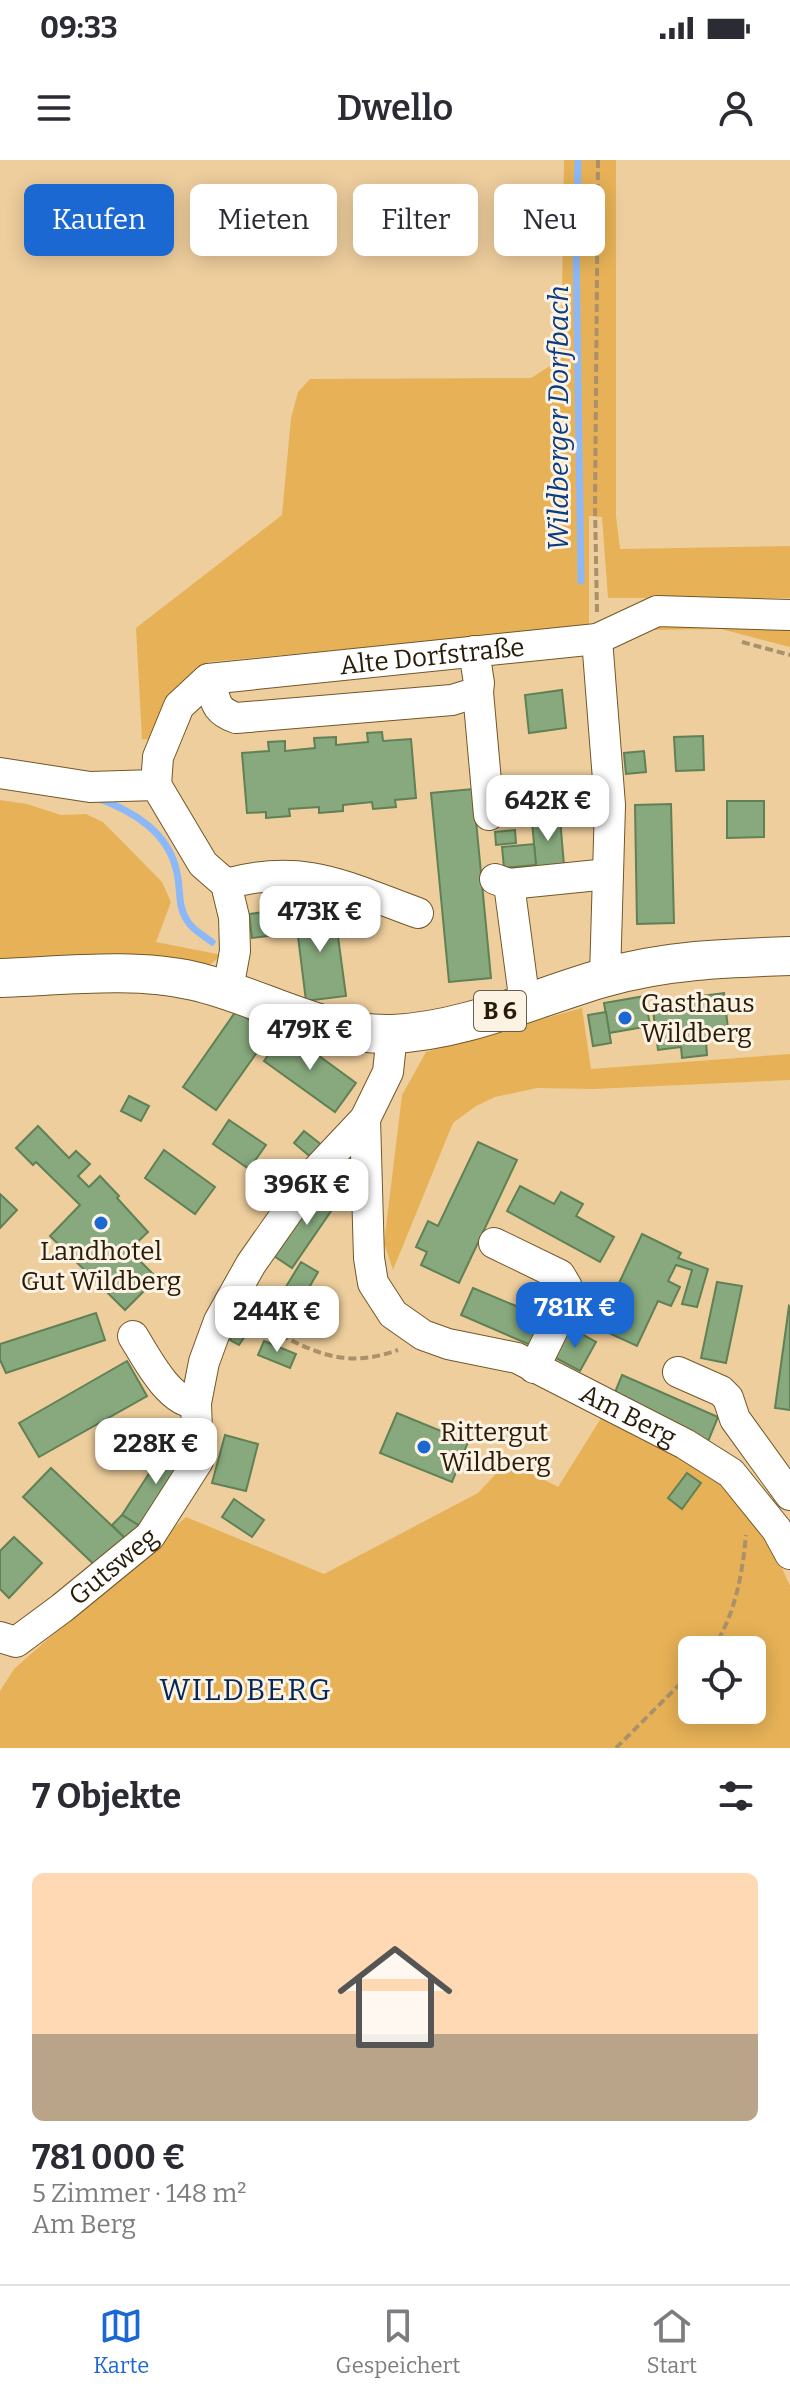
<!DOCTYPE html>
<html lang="de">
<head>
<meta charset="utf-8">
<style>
  body { margin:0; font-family:Bitter,serif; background:#f2f2f3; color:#2b2b33; height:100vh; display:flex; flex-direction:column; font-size:30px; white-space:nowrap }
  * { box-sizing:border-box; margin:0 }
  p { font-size:26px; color:#7c7c81 }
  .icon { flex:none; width:44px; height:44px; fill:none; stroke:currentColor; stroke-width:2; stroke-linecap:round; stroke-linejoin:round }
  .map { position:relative; height:1588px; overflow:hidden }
  .sheet { display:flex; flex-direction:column; background:#fff; flex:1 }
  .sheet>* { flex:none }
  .hud { position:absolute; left:24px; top:24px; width:742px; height:72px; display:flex; gap:16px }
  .buttons { position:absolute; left:678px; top:1476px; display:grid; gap:16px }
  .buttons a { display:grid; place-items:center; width:88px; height:88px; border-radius:12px; background:#fff; box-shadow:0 4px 20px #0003; font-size:40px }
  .price { position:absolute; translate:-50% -68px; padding:0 18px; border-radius:16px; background:#fff; color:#222; font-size:26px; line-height:52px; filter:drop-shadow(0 2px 4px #0008) }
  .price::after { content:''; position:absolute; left:50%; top:48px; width:24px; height:18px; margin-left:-12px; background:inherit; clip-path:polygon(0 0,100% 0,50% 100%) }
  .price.active { background:#1c68d3; color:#fff }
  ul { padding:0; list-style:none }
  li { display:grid; align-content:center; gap:16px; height:424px; padding:0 32px }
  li+li { border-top:2px solid #e1e1e2 }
  li span { display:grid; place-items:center; height:248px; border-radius:12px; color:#555 }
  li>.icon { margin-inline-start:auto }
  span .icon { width:144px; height:144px; fill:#fffc; stroke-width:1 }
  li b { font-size:34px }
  h2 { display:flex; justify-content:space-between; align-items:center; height:96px; padding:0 32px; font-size:34px }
  .tag { padding:0 28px; border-radius:12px; background:#fff; box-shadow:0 4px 20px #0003; font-size:28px; line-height:72px }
  .tag.active { background:#1c68d3; color:#fff }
  .status { display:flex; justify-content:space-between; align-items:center; height:56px; padding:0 40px; background:#fff; direction:ltr }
  .status svg { height:22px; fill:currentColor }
  header { display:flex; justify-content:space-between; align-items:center; height:104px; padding:0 32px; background:#fff; font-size:36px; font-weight:600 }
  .dock { display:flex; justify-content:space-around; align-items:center; height:112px; border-top:2px solid #e1e1e2; background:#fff; font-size:22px; color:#7c7c81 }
  .dock a { display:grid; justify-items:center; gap:4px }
  .dock .active { color:#1c68d3 }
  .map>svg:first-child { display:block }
  .green { fill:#e7b257; fill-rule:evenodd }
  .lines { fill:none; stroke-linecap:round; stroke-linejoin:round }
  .stream { stroke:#8db8f8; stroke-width:7 }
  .building { fill:#87a97d; stroke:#608055; stroke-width:2 }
  .minor-casing { stroke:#735728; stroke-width:32 }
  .major-casing { stroke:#735728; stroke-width:40 }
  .path { stroke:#aa916a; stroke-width:4; stroke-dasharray:8 4; stroke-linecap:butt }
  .minor { stroke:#fff; stroke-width:30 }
  .major { stroke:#fff; stroke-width:38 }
  .tree { fill:#907648 }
  .poi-dot { fill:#1c68d3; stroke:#fdf3e4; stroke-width:3 }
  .labels { text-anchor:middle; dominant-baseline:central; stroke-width:6; stroke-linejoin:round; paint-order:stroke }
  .shield { fill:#fdf3e4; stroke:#685c4a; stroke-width:2 }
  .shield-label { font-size:24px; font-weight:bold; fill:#281c08 }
  .street-label { font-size:26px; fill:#281c08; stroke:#fdf3e4 }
  .poi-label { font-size:26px; fill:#281c08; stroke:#fdf3e4; text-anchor:start }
  .water-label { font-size:28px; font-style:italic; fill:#0a3c81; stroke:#fdf3e4 }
  .quarter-label { font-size:30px; letter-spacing:2px; fill:#04275a; stroke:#fdf3e4 }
</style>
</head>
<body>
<div class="status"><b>09:33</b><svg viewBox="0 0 49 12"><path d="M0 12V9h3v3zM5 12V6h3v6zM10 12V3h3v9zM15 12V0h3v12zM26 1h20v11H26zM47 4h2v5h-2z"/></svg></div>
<header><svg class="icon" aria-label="menu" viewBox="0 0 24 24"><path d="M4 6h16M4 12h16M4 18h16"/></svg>Dwello<svg class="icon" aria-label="person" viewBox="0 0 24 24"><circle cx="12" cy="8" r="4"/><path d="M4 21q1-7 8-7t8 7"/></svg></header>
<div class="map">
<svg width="790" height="1588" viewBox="0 0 790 1588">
  <rect width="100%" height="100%" fill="#eece9d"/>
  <g class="green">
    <path d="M564,0h52v356l4,33 170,-3v52h-182l-6,-81 -13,-1v111l-381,35 -28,25 -26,53 -12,-1 -6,-111 146,-113 9,-97 7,-26 12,-13 221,-1 30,-19z"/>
    <path d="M654,460l136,4v23l-69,-18 -75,1z"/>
    <path d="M0,640l27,4 34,11 25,-1 17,8 59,60 9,20 -15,40 66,13 -14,11 -208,-3z"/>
    <path d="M582,848l9,61 199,-15v26l-197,9 -56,-1 -42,9 -19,9 -23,17 -60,147 -9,-27 18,-148 24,-43z"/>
    <path d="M603,1255l116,62 54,71 17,38v162h-790v-57l14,-22 172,-152 138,57 154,-81 30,-32 50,26zM692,1490h60v60h-60z"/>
  </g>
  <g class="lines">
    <g class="stream">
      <path d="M578,0l-2,88 5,333"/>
      <path d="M97,638c36,13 72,34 80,75 4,16 0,34 11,49 5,8 16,14 24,20"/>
    </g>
  </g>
  <g class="building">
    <path d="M562,530l4,38 -37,5 -4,-38z"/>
    <path d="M382,572l1,9 28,-2 5,59 -21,2 1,7 -23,2 -1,-7 -29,3v6l-24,2v-6l-30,2 1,7 -24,2v-6l-19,1 -5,-60 27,-2 -1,-9 17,-1v10l30,-3 -1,-10 22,-1v8l32,-3 -1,-9z"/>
    <path d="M703,576l1,34 -28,1 -2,-34z"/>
    <path d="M644,591l2,21 -20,2 -2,-21z"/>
    <path d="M473,629l18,189 -42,4 -18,-189z"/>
    <path d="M727,641h37v36l-37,1z"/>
    <path d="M671,644l3,119 -37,1 -2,-119z"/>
    <path d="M545,659h15l4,46 -28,2 -4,-46z"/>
    <path d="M515,670l1,13 -20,2 -1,-13z"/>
    <path d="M534,684l2,21 -32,3 -2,-21z"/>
    <path d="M334,747l12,89 -40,5 -11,-89z"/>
    <path d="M281,750l3,24 -32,4 -3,-24z"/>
    <path d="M724,833l5,45 -23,3 1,14 -25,3 -1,-11 -23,3 -6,-48z"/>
    <path d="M645,836l5,30 -41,7 -5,-30z"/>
    <path d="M236,851l34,23 -54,76 -33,-23z"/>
    <path d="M606,852l5,31 -18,3 -5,-31z"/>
    <path d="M285,871l71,52 -21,29 -71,-51z"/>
    <path d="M129,936l20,10 -8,15 -20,-10z"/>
    <path d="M229,960l37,25 -17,24 -36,-25z"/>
    <path d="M38,966l31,32 7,-7 14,13 -12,12 11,11 11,-11 19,20 -2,2 31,34 -19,18 28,28 -32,32 -75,-74 30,-31 -44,-43 -3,3 -17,-17z"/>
    <path d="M304,971l19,15 -10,13 -19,-16z"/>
    <path d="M478,982l39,18 -58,123 -38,-18 6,-13 -11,-5 12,-26 10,5z"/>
    <path d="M164,990l51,37 -20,27 -50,-36z"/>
    <path d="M322,1026l18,12 -48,70 -18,-12z"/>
    <path d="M520,1026l34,18 7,-12 22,12 -7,12 38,21 -14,25 -93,-51z"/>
    <path d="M0,1034l17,16 -17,18z"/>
    <path d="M642,1074l39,19 -3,5 30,11 -11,38 -15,-3 10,-34 -16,-5 -8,16 12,6 -9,19 -13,-5 -21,45 -39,-18z"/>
    <path d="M301,1102l17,10 -15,26 -4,-3 -15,26 -27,-15 11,-18 13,7z"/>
    <path d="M717,1122l25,4 -16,77 -25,-5z"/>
    <path d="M473,1128l74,31 -12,28 -74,-32z"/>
    <path d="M789,1146l1,1v103l-15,-2z"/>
    <path d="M96,1153l9,27 -99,33 -6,-13v-16z"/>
    <path d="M571,1168l25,14 -16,29 -26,-14z"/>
    <path d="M236,1170l9,6 -6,9 -9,-5z"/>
    <path d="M264,1181l32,13 -6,14 -32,-13z"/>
    <path d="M127,1201l20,35 -108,61 -20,-34z"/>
    <path d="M622,1215l96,42 -11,27 -96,-42z"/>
    <path d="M397,1253l71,29 -16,40 -72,-29z"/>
    <path d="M225,1275l33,9 -12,47 -34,-8z"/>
    <path d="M169,1283l21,13 -47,72 -21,-13z"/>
    <path d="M51,1308l78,74 -28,29 -78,-74z"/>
    <path d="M687,1313l14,10 -19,26 -14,-11z"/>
    <path d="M234,1339l30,21 -12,17 -30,-20z"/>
    <path d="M122,1355l21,13 -14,14 -17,-17z"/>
    <path d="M14,1377l28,26 -33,35 -9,-9v-38z"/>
  </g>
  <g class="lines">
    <defs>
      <g id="minor">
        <path d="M597,479l13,166 -5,172"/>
        <path d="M210,519c6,21 3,31 26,39l216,-18 26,-8 1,-9 -5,-32"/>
        <path d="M478,532l11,123"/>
        <path d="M0,613l90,14 66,-2"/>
        <path id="s1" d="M156,625l2,-28 21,-51 29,-27 389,-40 60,-28 133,4"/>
        <path d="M156,625l47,79 23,20 8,33 1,34 -7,38"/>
        <path d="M495,719l14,5 16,120"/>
        <path d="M226,724c78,-22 120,3 192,29"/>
        <path d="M509,724l99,-10"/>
        <path id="s2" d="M365,959l4,139 4,25 20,31 30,21 25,9 69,14 168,86 46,29 46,57 13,24"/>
        <path d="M494,1083l66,32 7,12 1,12 -34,69"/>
        <path d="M133,1176c13,21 36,67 63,67"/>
        <path d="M678,1212l43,19 7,7 7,21 55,76"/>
        <path id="s3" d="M0,1477l16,5 46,-34 88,-72 48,-75 -2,-58 8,-41 15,-41 32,-57 66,-94 48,-51 23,-47 4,-38"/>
      </g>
      <path id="major" d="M0,818c61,-2 134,-11 194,3 67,15 126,55 198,53 73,-3 142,-36 211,-56 61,-18 124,-20 187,-22"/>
    </defs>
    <use href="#minor" class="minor-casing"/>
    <use href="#major" class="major-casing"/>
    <g class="path">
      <path d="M597,452l-2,-106 3,-346"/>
      <path d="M742,482l48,13"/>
      <path d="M248,1160c56,24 87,53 150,30"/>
      <path d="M712,1490c23,-35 30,-73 34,-115"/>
      <path d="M616,1588l76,-76"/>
    </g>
    <use href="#minor" class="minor"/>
    <use href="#major" class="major"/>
  </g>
  <circle class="tree" cx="28" cy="1121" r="9"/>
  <g class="poi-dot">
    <circle cx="625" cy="858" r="8"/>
    <circle cx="101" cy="1063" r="8"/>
    <circle cx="424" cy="1287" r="8"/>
  </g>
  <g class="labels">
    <rect class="shield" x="474" y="831" width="52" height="40" rx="6"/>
    <g class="shield-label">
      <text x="500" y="851">B 6</text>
    </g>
    <g class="street-label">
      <text stroke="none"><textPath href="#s1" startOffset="348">Alte Dorfstraße</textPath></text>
      <text stroke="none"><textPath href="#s2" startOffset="460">Am Berg</textPath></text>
      <text stroke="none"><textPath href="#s3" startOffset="140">Gutsweg</textPath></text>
    </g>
    <g class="poi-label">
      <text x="641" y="843">Gasthaus<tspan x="641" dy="30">Wildberg</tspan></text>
      <text x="101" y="1091" text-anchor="middle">Landhotel<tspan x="101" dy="30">Gut Wildberg</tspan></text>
      <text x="440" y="1272">Rittergut<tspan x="440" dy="30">Wildberg</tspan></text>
    </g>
    <g class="water-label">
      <text transform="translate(558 258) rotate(-90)">Wildberger Dorfbach</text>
    </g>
    <g class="quarter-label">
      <text x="246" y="1530">WILDBERG</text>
    </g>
  </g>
</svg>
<div class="buttons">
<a><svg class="icon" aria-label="locate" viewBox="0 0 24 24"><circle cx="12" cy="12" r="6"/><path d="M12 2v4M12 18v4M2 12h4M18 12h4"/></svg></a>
</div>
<b class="price" style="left:548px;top:683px">642K €</b>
<b class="price" style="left:320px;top:794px">473K €</b>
<b class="price" style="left:310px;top:912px">479K €</b>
<b class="price" style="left:307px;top:1067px">396K €</b>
<b class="price active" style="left:575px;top:1190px">781K €</b>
<b class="price" style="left:277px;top:1194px">244K €</b>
<b class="price" style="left:156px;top:1326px">228K €</b>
<div class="hud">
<a class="tag active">Kaufen</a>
<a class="tag">Mieten</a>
<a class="tag">Filter</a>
<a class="tag">Neu</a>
</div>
</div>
<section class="sheet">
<h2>7 Objekte<svg class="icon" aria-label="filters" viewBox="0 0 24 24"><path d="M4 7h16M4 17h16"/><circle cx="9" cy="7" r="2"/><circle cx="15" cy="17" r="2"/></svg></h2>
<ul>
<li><span style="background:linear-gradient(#ffd9b3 65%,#b9a48a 0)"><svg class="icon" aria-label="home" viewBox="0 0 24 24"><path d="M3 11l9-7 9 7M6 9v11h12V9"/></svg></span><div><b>781 000 €</b><p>5 Zimmer · 148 m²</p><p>Am Berg</p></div></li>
</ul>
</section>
<nav class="dock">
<a class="active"><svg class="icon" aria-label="map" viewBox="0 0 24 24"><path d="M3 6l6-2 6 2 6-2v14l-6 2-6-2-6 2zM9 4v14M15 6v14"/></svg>Karte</a>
<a><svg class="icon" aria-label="saved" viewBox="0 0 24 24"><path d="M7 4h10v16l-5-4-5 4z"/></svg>Gespeichert</a>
<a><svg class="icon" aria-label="home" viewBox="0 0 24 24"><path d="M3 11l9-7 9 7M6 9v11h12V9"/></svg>Start</a>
</nav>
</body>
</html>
